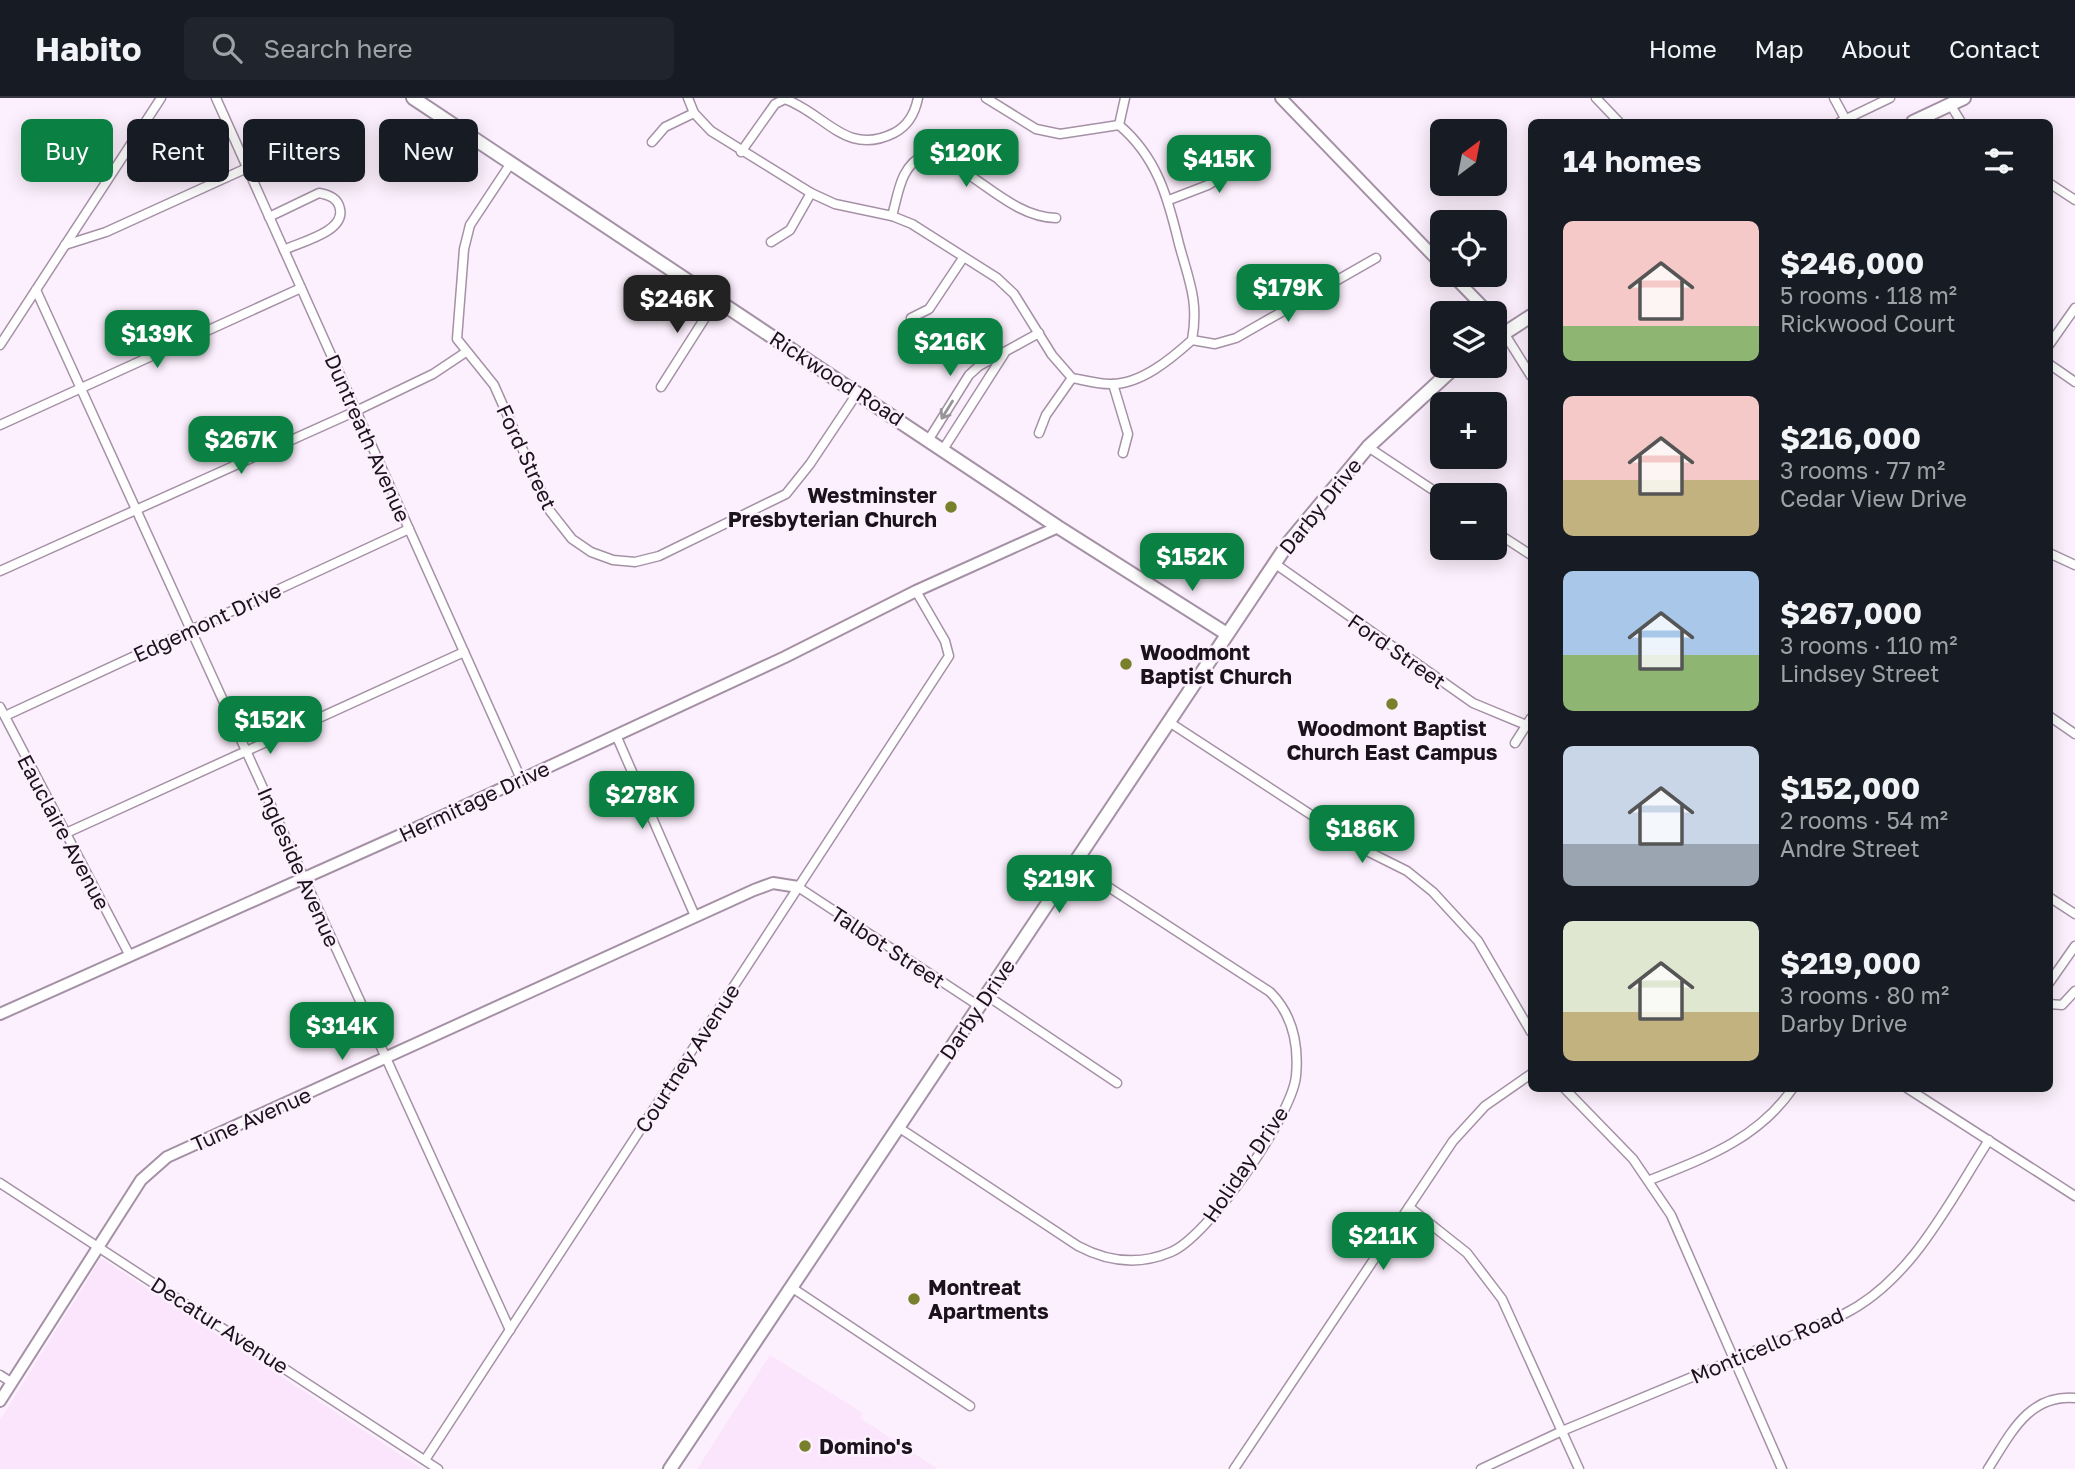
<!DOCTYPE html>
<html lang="en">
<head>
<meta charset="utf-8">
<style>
  body { margin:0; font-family:"Golos Text",sans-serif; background:#20242c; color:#f1f3f6; height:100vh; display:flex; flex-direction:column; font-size:26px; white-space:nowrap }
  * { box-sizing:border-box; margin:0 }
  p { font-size:23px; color:#9ea1a6 }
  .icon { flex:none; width:38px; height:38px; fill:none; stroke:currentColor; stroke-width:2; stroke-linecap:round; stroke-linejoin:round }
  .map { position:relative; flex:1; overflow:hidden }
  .details { position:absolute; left:1528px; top:21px; width:525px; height:973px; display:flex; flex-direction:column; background:#171b24; border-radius:10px; box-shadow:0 4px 18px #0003 }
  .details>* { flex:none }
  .top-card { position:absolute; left:21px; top:21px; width:665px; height:63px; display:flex; gap:14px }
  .needle { width:46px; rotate:32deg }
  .tools { position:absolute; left:1430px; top:21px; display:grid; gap:14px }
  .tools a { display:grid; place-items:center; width:77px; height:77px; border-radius:10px; background:#171b24; box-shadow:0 4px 18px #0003; font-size:35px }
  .price { position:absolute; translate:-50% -60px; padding:0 16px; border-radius:14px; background:#0b8043; color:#fff; font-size:23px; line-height:46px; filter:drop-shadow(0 2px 4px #0008) }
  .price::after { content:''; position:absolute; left:50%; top:42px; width:21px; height:16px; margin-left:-10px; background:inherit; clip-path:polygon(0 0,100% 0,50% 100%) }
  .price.selected { background:#222; color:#fff }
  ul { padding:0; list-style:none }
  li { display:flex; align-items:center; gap:21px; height:175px; padding:0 35px }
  li span { display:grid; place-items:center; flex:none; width:196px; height:140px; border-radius:10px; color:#555 }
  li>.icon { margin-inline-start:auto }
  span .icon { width:84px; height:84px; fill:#fffc; stroke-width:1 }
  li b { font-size:30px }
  h2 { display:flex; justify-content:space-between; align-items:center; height:84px; padding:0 35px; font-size:30px }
  .pill { padding:0 24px; border-radius:10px; background:#171b24; box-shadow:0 4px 18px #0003; font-size:24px; line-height:63px }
  .pill.selected { background:#0b8043; color:#fff }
  header { display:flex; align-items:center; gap:42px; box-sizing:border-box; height:98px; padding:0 35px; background:#171b24; border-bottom:2px solid #363941 }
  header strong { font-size:33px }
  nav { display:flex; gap:38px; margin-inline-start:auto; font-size:24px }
  .search { width:490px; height:63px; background:#20242c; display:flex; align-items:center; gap:18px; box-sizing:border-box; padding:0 24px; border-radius:10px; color:#9ea1a6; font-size:26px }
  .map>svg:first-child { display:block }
  .built { fill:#fae5fc }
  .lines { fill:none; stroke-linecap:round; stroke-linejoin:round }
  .minor-casing { stroke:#a591a6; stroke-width:11 }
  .tertiary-casing { stroke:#a591a6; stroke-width:14 }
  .secondary-casing { stroke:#a591a6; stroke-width:16 }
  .minor { stroke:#fff; stroke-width:8 }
  .tertiary { stroke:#fff; stroke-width:10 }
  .secondary { stroke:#fff; stroke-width:12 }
  .oneway { stroke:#989598 }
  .poi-dot { fill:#79802b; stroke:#fdf0fe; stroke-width:2.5 }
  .labels { text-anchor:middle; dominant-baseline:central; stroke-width:5; stroke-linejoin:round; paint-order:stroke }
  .street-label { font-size:21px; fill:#1b131b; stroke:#fdf0fe }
  .poi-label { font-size:21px; font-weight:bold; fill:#1b131b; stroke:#fdf0fe; text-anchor:start }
</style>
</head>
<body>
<header>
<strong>Habito</strong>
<div class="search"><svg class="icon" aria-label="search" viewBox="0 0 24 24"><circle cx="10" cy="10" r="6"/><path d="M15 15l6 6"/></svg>Search here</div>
<nav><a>Home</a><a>Map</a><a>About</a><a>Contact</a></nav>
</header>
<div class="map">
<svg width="2075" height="1371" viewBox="0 0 2075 1371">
  <rect width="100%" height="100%" fill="#fdf0fe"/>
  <g class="built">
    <path d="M101,1160l321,211h-422v-49z"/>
    <path d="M770,1257l93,58 -3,5 78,51h-241z"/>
  </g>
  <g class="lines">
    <defs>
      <g id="minor">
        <path d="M216,0l305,681"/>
        <path d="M688,0l6,15 17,18 100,62 24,11 57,12 20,8 85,54 17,16 38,61 20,23c12,2 25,6 38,6 30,1 61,-25 82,-44 7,-39 -3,-59 -13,-96 -11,-46 -22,-87 -60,-119l-59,9 -24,-5 -50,-31"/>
        <path d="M1596,0l23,24"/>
        <path d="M1834,0l13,24"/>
        <path d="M1950,6l11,18"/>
        <path d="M1840,24l50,-24"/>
        <path d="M1119,27l6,-27"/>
        <path d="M652,44l13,-15 29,-14"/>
        <path d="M741,54l34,-48 10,-5c41,15 61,58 109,34 14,-7 21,-20 24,-35"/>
        <path d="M511,65l-41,62 -6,24 -7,90 37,46 56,126 22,28 19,13 22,8 22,2 24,-6 127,-62 24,-30 48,-72"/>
        <path d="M2049,85l26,17"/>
        <path d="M1169,102l39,-15 45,-27"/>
        <path d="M892,118c7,-25 8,-49 33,-62 47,10 82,63 131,64"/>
        <path d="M269,119l50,-24c10,2 19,5 21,16 5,23 -40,33 -56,41"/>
        <path d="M771,144l19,-12 21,-37"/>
        <path d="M65,147l41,-13 141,-64"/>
        <path d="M36,192l474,1040"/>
        <path d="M911,220l18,-9 34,-51"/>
        <path d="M1504,235l27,43"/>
        <path d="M1192,242l23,4 21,-6 140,-80"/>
        <path d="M0,247l161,-247"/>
        <path d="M2049,247l26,-37"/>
        <path d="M2049,266l26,18"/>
        <path d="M1113,286l15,50 -5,19"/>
        <path d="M661,289l56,-88"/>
        <path d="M0,327l301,-137"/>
        <path d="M1039,335l7,-18 26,-37"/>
        <path d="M929,341l40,-64 10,-9 60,-33"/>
        <path d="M1368,349l74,49"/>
        <path d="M944,350l60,-94"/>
        <path d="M1494,433l37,24"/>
        <path d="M2049,455l26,12"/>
        <path d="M1274,465l199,140 58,24"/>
        <path d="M0,473l356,-160 77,-37 33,-22"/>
        <path d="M0,609l130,249"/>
        <path d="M5,618l404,-187"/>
        <path d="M2049,618l26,18"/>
        <path d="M1169,624l196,128 42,21 26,21 45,49 53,91"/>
        <path d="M616,637l79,181"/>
        <path d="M1515,645l16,-25"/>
        <path d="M64,736l400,-182"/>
        <path d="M798,789l181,119"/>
        <path d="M2049,799l26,17"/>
        <path d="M2049,885l26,-37"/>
        <path d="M986,897l131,88"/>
        <path d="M2049,906l13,1 13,-14"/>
        <path d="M1564,990l69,71 38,56 111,254"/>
        <path d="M1907,990l168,108"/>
        <path d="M898,1029l180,119c30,16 60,20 93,6 37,-15 121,-136 125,-176 3,-32 -3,-61 -26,-84l-197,-128"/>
        <path d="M1650,1082c55,-22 108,-41 143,-92"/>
        <path d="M0,1085l438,286"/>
        <path d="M1409,1109l58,46 35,46 77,170"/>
        <path d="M791,1189l179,119"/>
        <path d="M0,1277l11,7"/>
        <path d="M425,1362l524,-804 -4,-15 -29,-50"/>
        <path d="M1234,1371l219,-328 32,-35 46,-32"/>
        <path d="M1481,1371l81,-38 282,-117c68,-34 105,-112 145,-174"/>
        <path d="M1988,1371c22,-34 40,-75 87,-71"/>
      </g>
      <g id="tertiary">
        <path d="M1281,0l161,167"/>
        <path d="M1452,177l37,38"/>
        <path d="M1494,223l10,12"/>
        <path d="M0,916l434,-194 351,-163 131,-66 142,-64"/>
        <path d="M0,1303l141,-221 26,-23 587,-267 19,-7 25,4"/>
      </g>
      <g id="secondary">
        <path d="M413,0l645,429 169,107"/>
        <path d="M1913,24l51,-24"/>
        <path d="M1494,242l37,-24"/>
        <path d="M670,1371l619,-927 79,-95 88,-81"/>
      </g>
    </defs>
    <use href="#minor" class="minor-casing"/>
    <use href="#tertiary" class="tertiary-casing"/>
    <use href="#secondary" class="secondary-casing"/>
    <use href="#minor" class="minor"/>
    <use href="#tertiary" class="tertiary"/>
    <use href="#secondary" class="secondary"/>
  </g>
  <defs><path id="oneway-shaft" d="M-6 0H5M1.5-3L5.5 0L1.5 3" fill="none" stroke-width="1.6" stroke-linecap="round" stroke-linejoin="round" transform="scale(1.75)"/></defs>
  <use class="oneway" href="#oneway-shaft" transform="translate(947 312) rotate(122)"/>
  <g class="poi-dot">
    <circle cx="951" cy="409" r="7"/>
    <circle cx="1126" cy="566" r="7"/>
    <circle cx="1392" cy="606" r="7"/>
    <circle cx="914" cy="1201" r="7"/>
    <circle cx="805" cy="1348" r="7"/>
  </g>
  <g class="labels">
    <g class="street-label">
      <text transform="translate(837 280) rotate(33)">Rickwood Road</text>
      <text transform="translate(368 340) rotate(66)">Duntreath Avenue</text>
      <text transform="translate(527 359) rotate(65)">Ford Street</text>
      <text transform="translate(1320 408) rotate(-51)">Darby Drive</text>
      <text transform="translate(207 524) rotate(-25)">Edgemont Drive</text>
      <text transform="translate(1397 553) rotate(35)">Ford Street</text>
      <text transform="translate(474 703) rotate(-25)">Hermitage Drive</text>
      <text transform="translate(64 734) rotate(62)">Eauclaire Avenue</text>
      <text transform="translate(299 769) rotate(66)">Ingleside Avenue</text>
      <text transform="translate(888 849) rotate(33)">Talbot Street</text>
      <text transform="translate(977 911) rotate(-56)">Darby Drive</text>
      <text transform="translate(687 960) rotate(-57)">Courtney Avenue</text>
      <text transform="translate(251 1021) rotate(-24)">Tune Avenue</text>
      <text transform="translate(1245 1066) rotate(-56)">Holiday Drive</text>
      <text transform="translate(220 1227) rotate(33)">Decatur Avenue</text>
      <text transform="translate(1767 1247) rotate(-23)">Monticello Road</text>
    </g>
    <g class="poi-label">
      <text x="937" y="397" text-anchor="end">Westminster<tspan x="937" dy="24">Presbyterian Church</tspan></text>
      <text x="1140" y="554">Woodmont<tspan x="1140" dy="24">Baptist Church</tspan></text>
      <text x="1392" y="630" text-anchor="middle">Woodmont Baptist<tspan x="1392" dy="24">Church East Campus</tspan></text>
      <text x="928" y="1189">Montreat<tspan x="928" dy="24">Apartments</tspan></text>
      <text x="819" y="1348">Domino's</text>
    </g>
  </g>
</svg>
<div class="tools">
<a><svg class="needle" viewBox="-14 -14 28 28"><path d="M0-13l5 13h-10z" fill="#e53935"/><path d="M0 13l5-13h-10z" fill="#9ea1a6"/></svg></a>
<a><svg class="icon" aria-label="locate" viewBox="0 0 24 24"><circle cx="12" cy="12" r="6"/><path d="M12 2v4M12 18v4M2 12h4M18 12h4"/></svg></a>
<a><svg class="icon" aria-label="layers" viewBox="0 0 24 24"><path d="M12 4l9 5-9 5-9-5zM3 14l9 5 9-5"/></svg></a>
<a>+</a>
<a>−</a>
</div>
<b class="price" style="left:966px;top:91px">$120K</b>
<b class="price" style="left:1219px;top:97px">$415K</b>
<b class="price" style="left:1288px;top:226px">$179K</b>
<b class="price selected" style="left:677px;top:237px">$246K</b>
<b class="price" style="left:157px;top:272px">$139K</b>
<b class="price" style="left:950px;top:280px">$216K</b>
<b class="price" style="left:241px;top:378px">$267K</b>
<b class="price" style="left:1192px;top:495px">$152K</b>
<b class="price" style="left:270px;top:658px">$152K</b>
<b class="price" style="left:642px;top:733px">$278K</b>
<b class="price" style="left:1362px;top:767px">$186K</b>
<b class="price" style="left:1059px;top:817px">$219K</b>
<b class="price" style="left:342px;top:964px">$314K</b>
<b class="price" style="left:1383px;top:1174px">$211K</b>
<div class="top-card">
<a class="pill selected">Buy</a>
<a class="pill">Rent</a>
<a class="pill">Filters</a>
<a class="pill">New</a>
</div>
<section class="details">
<h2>14 homes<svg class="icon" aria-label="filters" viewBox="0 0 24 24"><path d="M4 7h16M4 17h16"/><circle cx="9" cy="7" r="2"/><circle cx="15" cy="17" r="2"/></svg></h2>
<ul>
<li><span style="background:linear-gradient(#f6c9c9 75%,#8fb573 0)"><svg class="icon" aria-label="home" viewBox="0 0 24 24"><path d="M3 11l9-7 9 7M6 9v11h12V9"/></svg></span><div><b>$246,000</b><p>5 rooms · 118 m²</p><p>Rickwood Court</p></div></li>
<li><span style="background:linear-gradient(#f6c9c9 60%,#c2b280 0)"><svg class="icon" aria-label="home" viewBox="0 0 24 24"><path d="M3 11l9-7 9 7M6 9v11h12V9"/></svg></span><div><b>$216,000</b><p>3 rooms · 77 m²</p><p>Cedar View Drive</p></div></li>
<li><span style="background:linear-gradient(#a9c7e8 60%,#8fb573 0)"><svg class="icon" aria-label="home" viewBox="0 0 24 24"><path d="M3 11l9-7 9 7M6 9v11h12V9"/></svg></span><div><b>$267,000</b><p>3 rooms · 110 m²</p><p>Lindsey Street</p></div></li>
<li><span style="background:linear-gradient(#c9d6e8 70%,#9aa5b1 0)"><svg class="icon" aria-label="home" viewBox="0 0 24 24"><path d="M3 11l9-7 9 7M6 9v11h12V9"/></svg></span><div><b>$152,000</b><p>2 rooms · 54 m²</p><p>Andre Street</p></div></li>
<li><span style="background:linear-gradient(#dfe7d0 65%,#c2b280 0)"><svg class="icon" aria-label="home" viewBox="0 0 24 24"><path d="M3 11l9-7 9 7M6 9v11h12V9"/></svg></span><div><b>$219,000</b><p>3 rooms · 80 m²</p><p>Darby Drive</p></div></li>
</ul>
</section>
</div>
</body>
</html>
